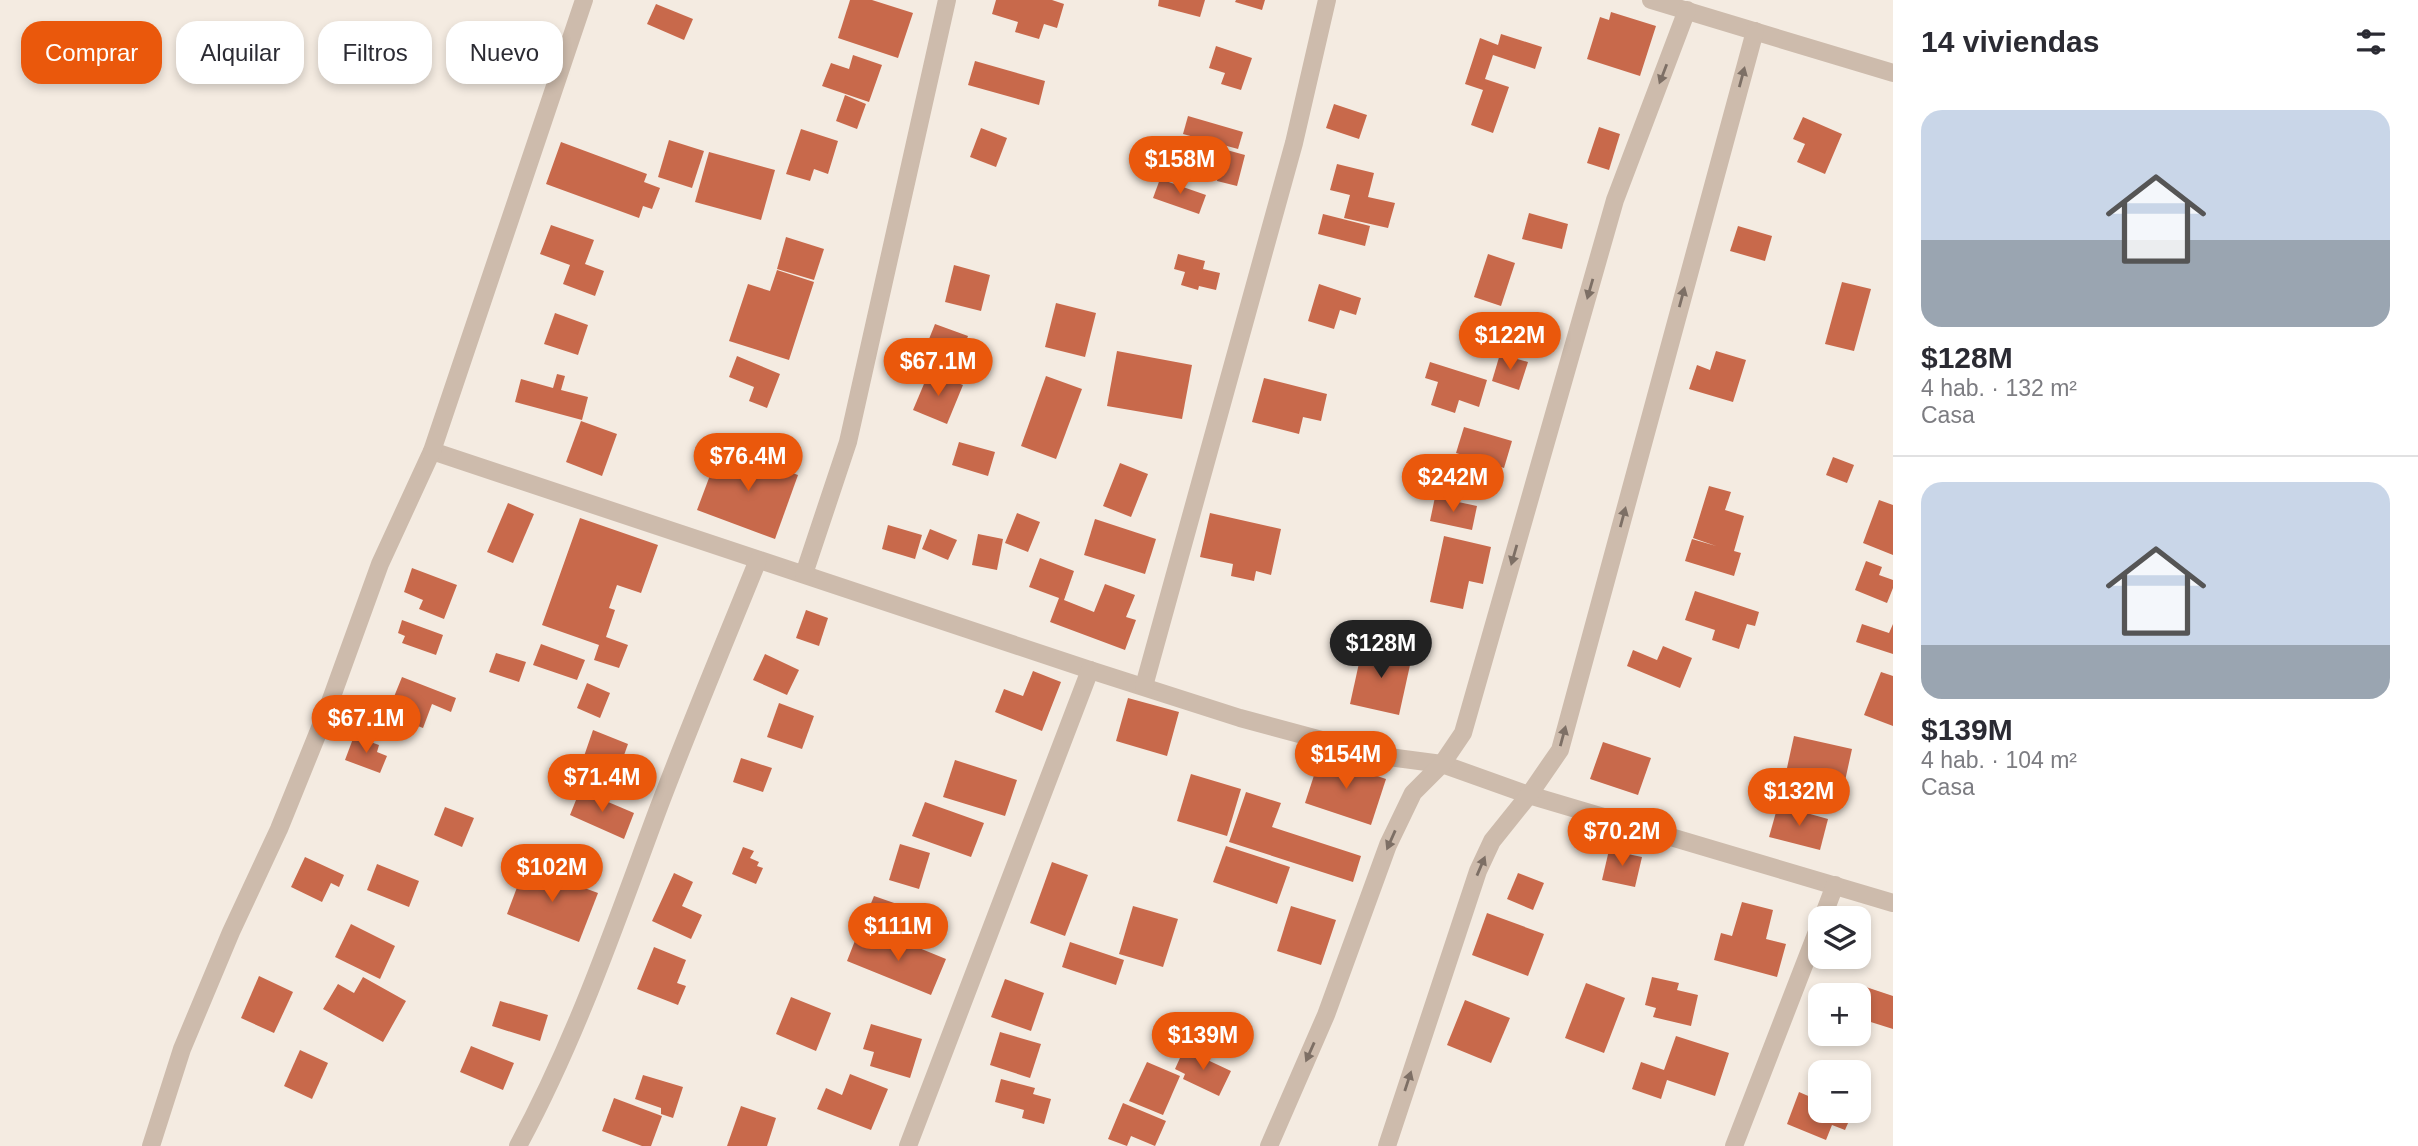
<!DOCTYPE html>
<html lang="es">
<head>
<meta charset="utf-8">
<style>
  body { margin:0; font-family:Arial,sans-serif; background:#f2f2f3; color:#2b2b33; height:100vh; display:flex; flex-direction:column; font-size:26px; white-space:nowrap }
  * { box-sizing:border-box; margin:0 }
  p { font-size:23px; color:#7c7c81 }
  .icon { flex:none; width:38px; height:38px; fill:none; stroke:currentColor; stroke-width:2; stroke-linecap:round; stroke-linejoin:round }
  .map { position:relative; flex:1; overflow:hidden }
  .side { display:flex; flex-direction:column; background:#fff; width:525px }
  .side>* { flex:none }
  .banner { position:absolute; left:21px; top:21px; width:665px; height:63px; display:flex; gap:14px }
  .tools { position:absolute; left:1808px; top:906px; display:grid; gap:14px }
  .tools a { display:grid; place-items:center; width:63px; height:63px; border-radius:14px; background:#fff; box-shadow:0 4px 10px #0003; font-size:35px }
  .price { position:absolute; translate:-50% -60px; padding:0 16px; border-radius:24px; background:#ea580c; color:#fff; font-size:23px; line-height:46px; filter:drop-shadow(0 2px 4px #0008) }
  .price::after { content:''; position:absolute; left:50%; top:42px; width:21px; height:16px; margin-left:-10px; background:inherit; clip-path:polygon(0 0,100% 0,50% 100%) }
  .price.current { background:#222; color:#fff }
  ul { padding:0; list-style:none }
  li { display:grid; align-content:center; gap:14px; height:371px; padding:0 28px }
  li+li { border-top:2px solid #e1e1e2 }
  li span { display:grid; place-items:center; height:217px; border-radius:21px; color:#555 }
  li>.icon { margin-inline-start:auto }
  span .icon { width:126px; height:126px; fill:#fffc; stroke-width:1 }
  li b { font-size:30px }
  h2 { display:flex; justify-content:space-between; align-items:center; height:84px; padding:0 28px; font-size:30px }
  .chip { padding:0 24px; border-radius:21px; background:#fff; box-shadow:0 4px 10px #0003; font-size:24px; line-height:63px }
  .chip.current { background:#ea580c; color:#fff }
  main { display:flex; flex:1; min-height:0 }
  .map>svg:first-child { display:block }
  .building { fill:#c8694b }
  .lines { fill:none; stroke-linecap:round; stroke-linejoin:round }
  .minor { stroke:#cdbbac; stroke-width:18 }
  .oneway { fill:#7d6f65 }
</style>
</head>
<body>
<main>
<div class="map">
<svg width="1893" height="1146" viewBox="0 0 1893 1146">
  <rect width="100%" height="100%" fill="#f4ebe1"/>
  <g class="building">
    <path d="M850,0h22l41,13 -15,45 -60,-20z"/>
    <path d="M996,0h56l12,4 -7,24 -13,-4 -5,15 -24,-7 3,-10 -26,-8z"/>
    <path d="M1159,0h46l-5,17 -42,-11z"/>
    <path d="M1236,0h29l-3,10 -27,-8z"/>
    <path d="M656,4l37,15 -9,21 -37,-16z"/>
    <path d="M1611,12l45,14 -16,50 -53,-17 13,-42 9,3z"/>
    <path d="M1501,34l41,13 -7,22 -42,-14 -8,24 24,8 -16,46 -22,-8 12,-35 -18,-6 15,-46 18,7z"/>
    <path d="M1216,46l36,12 -11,32 -20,-6 4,-11 -16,-5z"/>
    <path d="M853,55l29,10 -13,37 -47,-16 9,-23 18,6z"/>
    <path d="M975,61l70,20 -6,24 -71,-20z"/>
    <path d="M845,95l21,9 -9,25 -21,-8z"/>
    <path d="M1334,104l33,11 -8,24 -33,-11z"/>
    <path d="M1188,116l55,16 -5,17 -55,-15z"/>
    <path d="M1803,117l39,17 -17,40 -28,-12 8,-18 -12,-5z"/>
    <path d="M1599,127l21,7 -11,36 -22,-7z"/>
    <path d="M981,128l26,10 -11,29 -26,-10z"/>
    <path d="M801,129l37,12 -10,33 -14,-5 -4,12 -24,-7z"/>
    <path d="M669,140l35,11 -12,37 -34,-11z"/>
    <path d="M1194,141l51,14 -8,31 -20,-5 1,-7 -31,-8z"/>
    <path d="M561,142l86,32 -3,8 16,6 -8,21 -9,-3 -4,12 -93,-34z"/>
    <path d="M709,152l66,18 -14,50 -66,-18z"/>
    <path d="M1337,164l37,9 -6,24 27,6 -7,25 -44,-10 6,-23 -20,-5z"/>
    <path d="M1160,179l46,16 -7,19 -46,-16z"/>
    <path d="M1529,213l39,11 -6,25 -40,-10z"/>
    <path d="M1323,214l47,12 -5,20 -47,-12z"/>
    <path d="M551,225l43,15 -9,24 19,7 -9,25 -32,-12 7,-19 -30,-11z"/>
    <path d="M1738,226l34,10 -7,25 -35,-10z"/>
    <path d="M786,237l38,12 -10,31 -37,-11z"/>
    <path d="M1178,254l27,7 -2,8 17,4 -4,17 -17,-4 -1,4 -17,-5 4,-13 -11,-3z"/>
    <path d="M1488,254l27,9 -14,43 -27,-9z"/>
    <path d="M954,265l36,10 -9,36 -36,-9z"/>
    <path d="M777,270l37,12 -25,78 -60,-19 19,-57 22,7z"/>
    <path d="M1842,282l29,7 -17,62 -29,-7z"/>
    <path d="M1319,284l42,14 -5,17 -16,-5 -6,19 -26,-8z"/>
    <path d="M1056,303l40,10 -11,44 -40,-10z"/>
    <path d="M555,313l33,12 -10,30 -34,-11z"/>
    <path d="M935,324l33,12 -5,14 -9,-3 -4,11 -25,-9z"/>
    <path d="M1117,351l75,14 -10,54 -75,-13z"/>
    <path d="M1716,351l30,9 -13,42 -44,-13 8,-24 13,5z"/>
    <path d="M1500,354l28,8 -9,28 -27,-9z"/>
    <path d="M737,356l43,18 -13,34 -18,-7 5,-14 -25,-10z"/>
    <path d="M1430,362l57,18 -8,27 -20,-7 -4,13 -24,-8 7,-23 -13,-4z"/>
    <path d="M929,372l34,13 -16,39 -34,-14z"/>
    <path d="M557,374l8,2 -4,14 27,7 -6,23 -67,-18 6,-23 32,9z"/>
    <path d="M1046,376l36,13 -26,70 -35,-13z"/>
    <path d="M1264,378l63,16 -6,27 -18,-4 -4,17 -47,-12z"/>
    <path d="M581,421l36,13 -15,42 -36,-14z"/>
    <path d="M1464,427l48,14 -8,27 -48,-15z"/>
    <path d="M959,442l36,10 -7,24 -36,-11z"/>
    <path d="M721,446l77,29 -23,64 -78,-29z"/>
    <path d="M1833,457l21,8 -7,18 -21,-8z"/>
    <path d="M1120,463l28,11 -17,43 -28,-11z"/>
    <path d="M1709,486l22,6 -6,18 19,6 -10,35 7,2 -7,23 -49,-15 7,-22 24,7 -23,-8z"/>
    <path d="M1435,497l42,9 -5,24 -42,-9z"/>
    <path d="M1879,500l14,5v50l-30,-12z"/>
    <path d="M508,503l26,11 -21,49 -26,-11z"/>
    <path d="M1017,513l23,9 -12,30 -23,-9z"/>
    <path d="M1210,513l71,16 -10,46 -15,-4 -2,10 -23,-5 2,-12 -33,-7z"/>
    <path d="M580,518l78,27 -17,48 -24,-8 -8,23 6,2 -9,27 22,8 -9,23 -25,-8 5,-15 -57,-20z"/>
    <path d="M1095,519l61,20 -11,35 -61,-19z"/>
    <path d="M888,525l34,10 -7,24 -33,-10z"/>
    <path d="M930,529l27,11 -9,20 -26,-11z"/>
    <path d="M978,534l25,5 -6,31 -25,-5z"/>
    <path d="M1444,536l47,11 -8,37 -14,-3 -6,28 -33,-7z"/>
    <path d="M1040,558l34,13 -10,29 30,12 11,-28 30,11 -9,22 10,3 -11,30 -75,-28 9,-24 -30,-11z"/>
    <path d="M1866,561l16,6 -3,8 14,5v8l-6,15 -32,-13z"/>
    <path d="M412,568l45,17 -13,34 -25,-10 4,-9 -19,-8z"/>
    <path d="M1695,591l64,21 -4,14 -8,-2 -8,25 -27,-9 3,-10 -30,-10z"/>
    <path d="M806,610l22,8 -9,28 -23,-8z"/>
    <path d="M402,620l41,15 -7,20 -34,-12 3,-7 -7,-3z"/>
    <path d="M1862,624l27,9 4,-9v30l-37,-12z"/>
    <path d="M541,644l44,16 -8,20 -44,-15z"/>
    <path d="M1363,645l49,11 -13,59 -49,-11z"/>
    <path d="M1663,646l29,12 -12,30 -53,-22 6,-16 24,10z"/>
    <path d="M496,653l30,9 -7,20 -30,-10z"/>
    <path d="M765,654l34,16 -12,25 -34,-15z"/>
    <path d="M1033,671l28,11 -19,49 -47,-19 9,-23 19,7z"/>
    <path d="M1881,672l12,4v50l-29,-11z"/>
    <path d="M402,677l54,21 -5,14 -19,-8 -9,24 -36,-14z"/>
    <path d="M587,683l23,10 -10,25 -23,-10z"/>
    <path d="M1128,698l51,14 -12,44 -51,-15z"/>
    <path d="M779,703l35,13 -12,33 -35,-12z"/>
    <path d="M593,730l35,14 -11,31 -35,-13z"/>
    <path d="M354,736l25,9 -2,7 10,4 -7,17 -35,-13z"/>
    <path d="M1794,736l58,13 -9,41 -58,-13z"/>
    <path d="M1603,742l48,16 -13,37 -48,-16z"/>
    <path d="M1320,757l66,22 -15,46 -66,-22z"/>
    <path d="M741,758l31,10 -9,24 -30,-10z"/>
    <path d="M955,760l62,20 -12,36 -62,-19z"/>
    <path d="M1191,774l50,15 -14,47 -50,-15z"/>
    <path d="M580,790l54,23 -10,26 -54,-24z"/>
    <path d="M1246,792l35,11 -9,24 89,29 -8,26 -124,-40z"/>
    <path d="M925,802l59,21 -13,34 -59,-21z"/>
    <path d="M1778,805l50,14 -8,31 -51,-13z"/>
    <path d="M445,807l29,11 -12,29 -28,-12z"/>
    <path d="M900,844l30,9 -11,36 -30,-9z"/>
    <path d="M1226,846l64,21 -13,37 -64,-22z"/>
    <path d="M743,847l11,4 -4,7 9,4 -2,4 6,2 -7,16 -24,-10z"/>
    <path d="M1609,850l33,7 -7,30 -33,-7z"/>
    <path d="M305,857l39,18 -5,12 -8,-4 -9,19 -31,-15z"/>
    <path d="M1052,862l36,13 -23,61 -35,-13z"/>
    <path d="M377,864l42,17 -10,26 -42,-17z"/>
    <path d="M525,866l73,27 -19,49 -72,-28z"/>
    <path d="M674,873l19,9 -11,24 20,9 -11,24 -39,-18z"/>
    <path d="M1518,873l26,10 -11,27 -26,-11z"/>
    <path d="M874,896l23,8 -8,23 -24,-9z"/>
    <path d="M1742,902l31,8 -7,29 20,5 -9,33 -63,-17 7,-27 11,3z"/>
    <path d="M1133,906l45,13 -15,48 -44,-13z"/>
    <path d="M1291,906l45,14 -15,45 -44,-14z"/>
    <path d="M1487,913l57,21 -16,42 -56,-21z"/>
    <path d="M351,924l44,22 -15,33 -45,-22z"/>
    <path d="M858,933l41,16 3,-8 44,18 -15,36 -84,-34z"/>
    <path d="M1070,942l54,18 -8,25 -54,-18z"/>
    <path d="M654,947l32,13 -9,23 9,3 -8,19 -41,-16z"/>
    <path d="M259,976l34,16 -19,41 -33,-15z"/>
    <path d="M363,977l43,24 -23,41 -60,-33 15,-25 16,9z"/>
    <path d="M1652,977l27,6 -2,7 21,5 -7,31 -38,-9 3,-9 -11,-3z"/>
    <path d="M1005,979l39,14 -13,38 -40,-14z"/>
    <path d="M1586,983l39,15 -21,55 -39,-15z"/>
    <path d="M1854,983l39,13v33l-35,-11v-22h-7z"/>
    <path d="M791,997l40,16 -15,38 -40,-17z"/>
    <path d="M1465,1000l45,18 -19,45 -44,-18z"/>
    <path d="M500,1001l48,14 -8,26 -48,-15z"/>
    <path d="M871,1024l51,15 -12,39 -40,-12 4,-14 -11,-3z"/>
    <path d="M1000,1032l41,12 -11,34 -40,-13z"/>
    <path d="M1676,1036l53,17 -14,43 -48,-16 -6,19 -29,-10 9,-27 23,8z"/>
    <path d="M471,1046l43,17 -11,27 -43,-18z"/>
    <path d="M1184,1049l47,22 -12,25 -36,-17 2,-5 -10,-5z"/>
    <path d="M300,1050l28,13 -16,36 -28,-13z"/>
    <path d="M1147,1062l33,14 -17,39 -34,-14z"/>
    <path d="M850,1074l38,15 -17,41 -54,-21 9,-21 16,7z"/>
    <path d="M643,1075l40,12 -10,31 -12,-4v-6l-26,-9z"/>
    <path d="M1001,1079l34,9 -2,6 18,5 -7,25 -22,-6 2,-8 -29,-8z"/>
    <path d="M1799,1092l21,9v10h26l6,3 -7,16 -13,-5 -6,15 -39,-16z"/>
    <path d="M614,1098l48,18 -11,30h-9l-40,-15z"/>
    <path d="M1123,1103l43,18 -11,25 -24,-10 -4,10 -19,-7z"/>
    <path d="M741,1106l35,12 -9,28h-40z"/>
  </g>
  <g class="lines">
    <g class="minor">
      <path d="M1651,0l242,73"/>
      <path d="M432,451l658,219 150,48 141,38 61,8 87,31 364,108"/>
      <path d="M804,574l44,-132 99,-442"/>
      <path d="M1144,686l150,-543 33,-143"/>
      <path d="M1822,919l13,-34"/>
      <path d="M151,1146l31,-97 49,-117 48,-103 47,-116 54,-149 52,-113 152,-451"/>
      <path d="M518,1146c58,-107 97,-221 139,-334 32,-85 67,-168 101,-252"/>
      <path d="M908,1146l182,-476"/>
      <path d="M1269,1146l57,-131 62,-170 25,-52 29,-29 21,-31 152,-533 72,-190"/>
      <path d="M1387,1146l91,-275 14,-30 37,-46 31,-45 195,-719"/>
      <path d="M1734,1146l86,-222"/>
    </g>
  </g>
  <defs><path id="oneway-solid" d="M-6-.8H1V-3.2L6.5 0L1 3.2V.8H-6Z" transform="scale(1.75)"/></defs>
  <g class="oneway">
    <use href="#oneway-solid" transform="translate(1663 74) rotate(111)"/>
    <use href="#oneway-solid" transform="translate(1742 77) rotate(-75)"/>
    <use href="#oneway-solid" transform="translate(1590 289) rotate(106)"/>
    <use href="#oneway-solid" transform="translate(1682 297) rotate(-75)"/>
    <use href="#oneway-solid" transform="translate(1623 517) rotate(-75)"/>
    <use href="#oneway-solid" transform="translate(1514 555) rotate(106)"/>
    <use href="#oneway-solid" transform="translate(1563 736) rotate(-75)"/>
    <use href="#oneway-solid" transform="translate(1391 840) rotate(114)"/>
    <use href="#oneway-solid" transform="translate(1481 866) rotate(-67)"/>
    <use href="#oneway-solid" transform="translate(1310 1052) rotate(114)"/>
    <use href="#oneway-solid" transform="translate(1408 1081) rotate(-72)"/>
  </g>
</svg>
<div class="tools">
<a><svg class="icon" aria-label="layers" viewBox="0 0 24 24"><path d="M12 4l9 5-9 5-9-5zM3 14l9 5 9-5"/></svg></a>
<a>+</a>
<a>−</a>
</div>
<b class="price" style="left:1180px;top:196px">$158M</b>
<b class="price" style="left:1510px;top:372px">$122M</b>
<b class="price" style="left:938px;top:398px">$67.1M</b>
<b class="price" style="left:748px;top:493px">$76.4M</b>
<b class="price" style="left:1453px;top:514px">$242M</b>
<b class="price current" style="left:1381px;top:680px">$128M</b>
<b class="price" style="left:366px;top:755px">$67.1M</b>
<b class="price" style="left:1346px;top:791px">$154M</b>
<b class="price" style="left:602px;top:814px">$71.4M</b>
<b class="price" style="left:1799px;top:828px">$132M</b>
<b class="price" style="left:1622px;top:868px">$70.2M</b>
<b class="price" style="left:552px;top:904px">$102M</b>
<b class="price" style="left:898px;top:963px">$111M</b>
<b class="price" style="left:1203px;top:1072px">$139M</b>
<div class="banner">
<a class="chip current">Comprar</a>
<a class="chip">Alquilar</a>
<a class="chip">Filtros</a>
<a class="chip">Nuevo</a>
</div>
</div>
<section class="side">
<h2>14 viviendas<svg class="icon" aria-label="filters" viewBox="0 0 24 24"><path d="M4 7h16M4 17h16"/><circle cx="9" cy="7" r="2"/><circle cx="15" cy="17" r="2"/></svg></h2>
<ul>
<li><span style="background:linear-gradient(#c9d6e8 60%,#9aa5b1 0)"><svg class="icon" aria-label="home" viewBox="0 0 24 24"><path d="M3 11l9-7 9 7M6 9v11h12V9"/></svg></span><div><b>$128M</b><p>4 hab. · 132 m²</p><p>Casa</p></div></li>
<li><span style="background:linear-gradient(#c9d6e8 75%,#9aa5b1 0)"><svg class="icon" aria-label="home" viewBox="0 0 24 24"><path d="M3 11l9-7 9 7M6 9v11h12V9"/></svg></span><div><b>$139M</b><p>4 hab. · 104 m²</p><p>Casa</p></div></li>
</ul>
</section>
</main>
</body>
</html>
